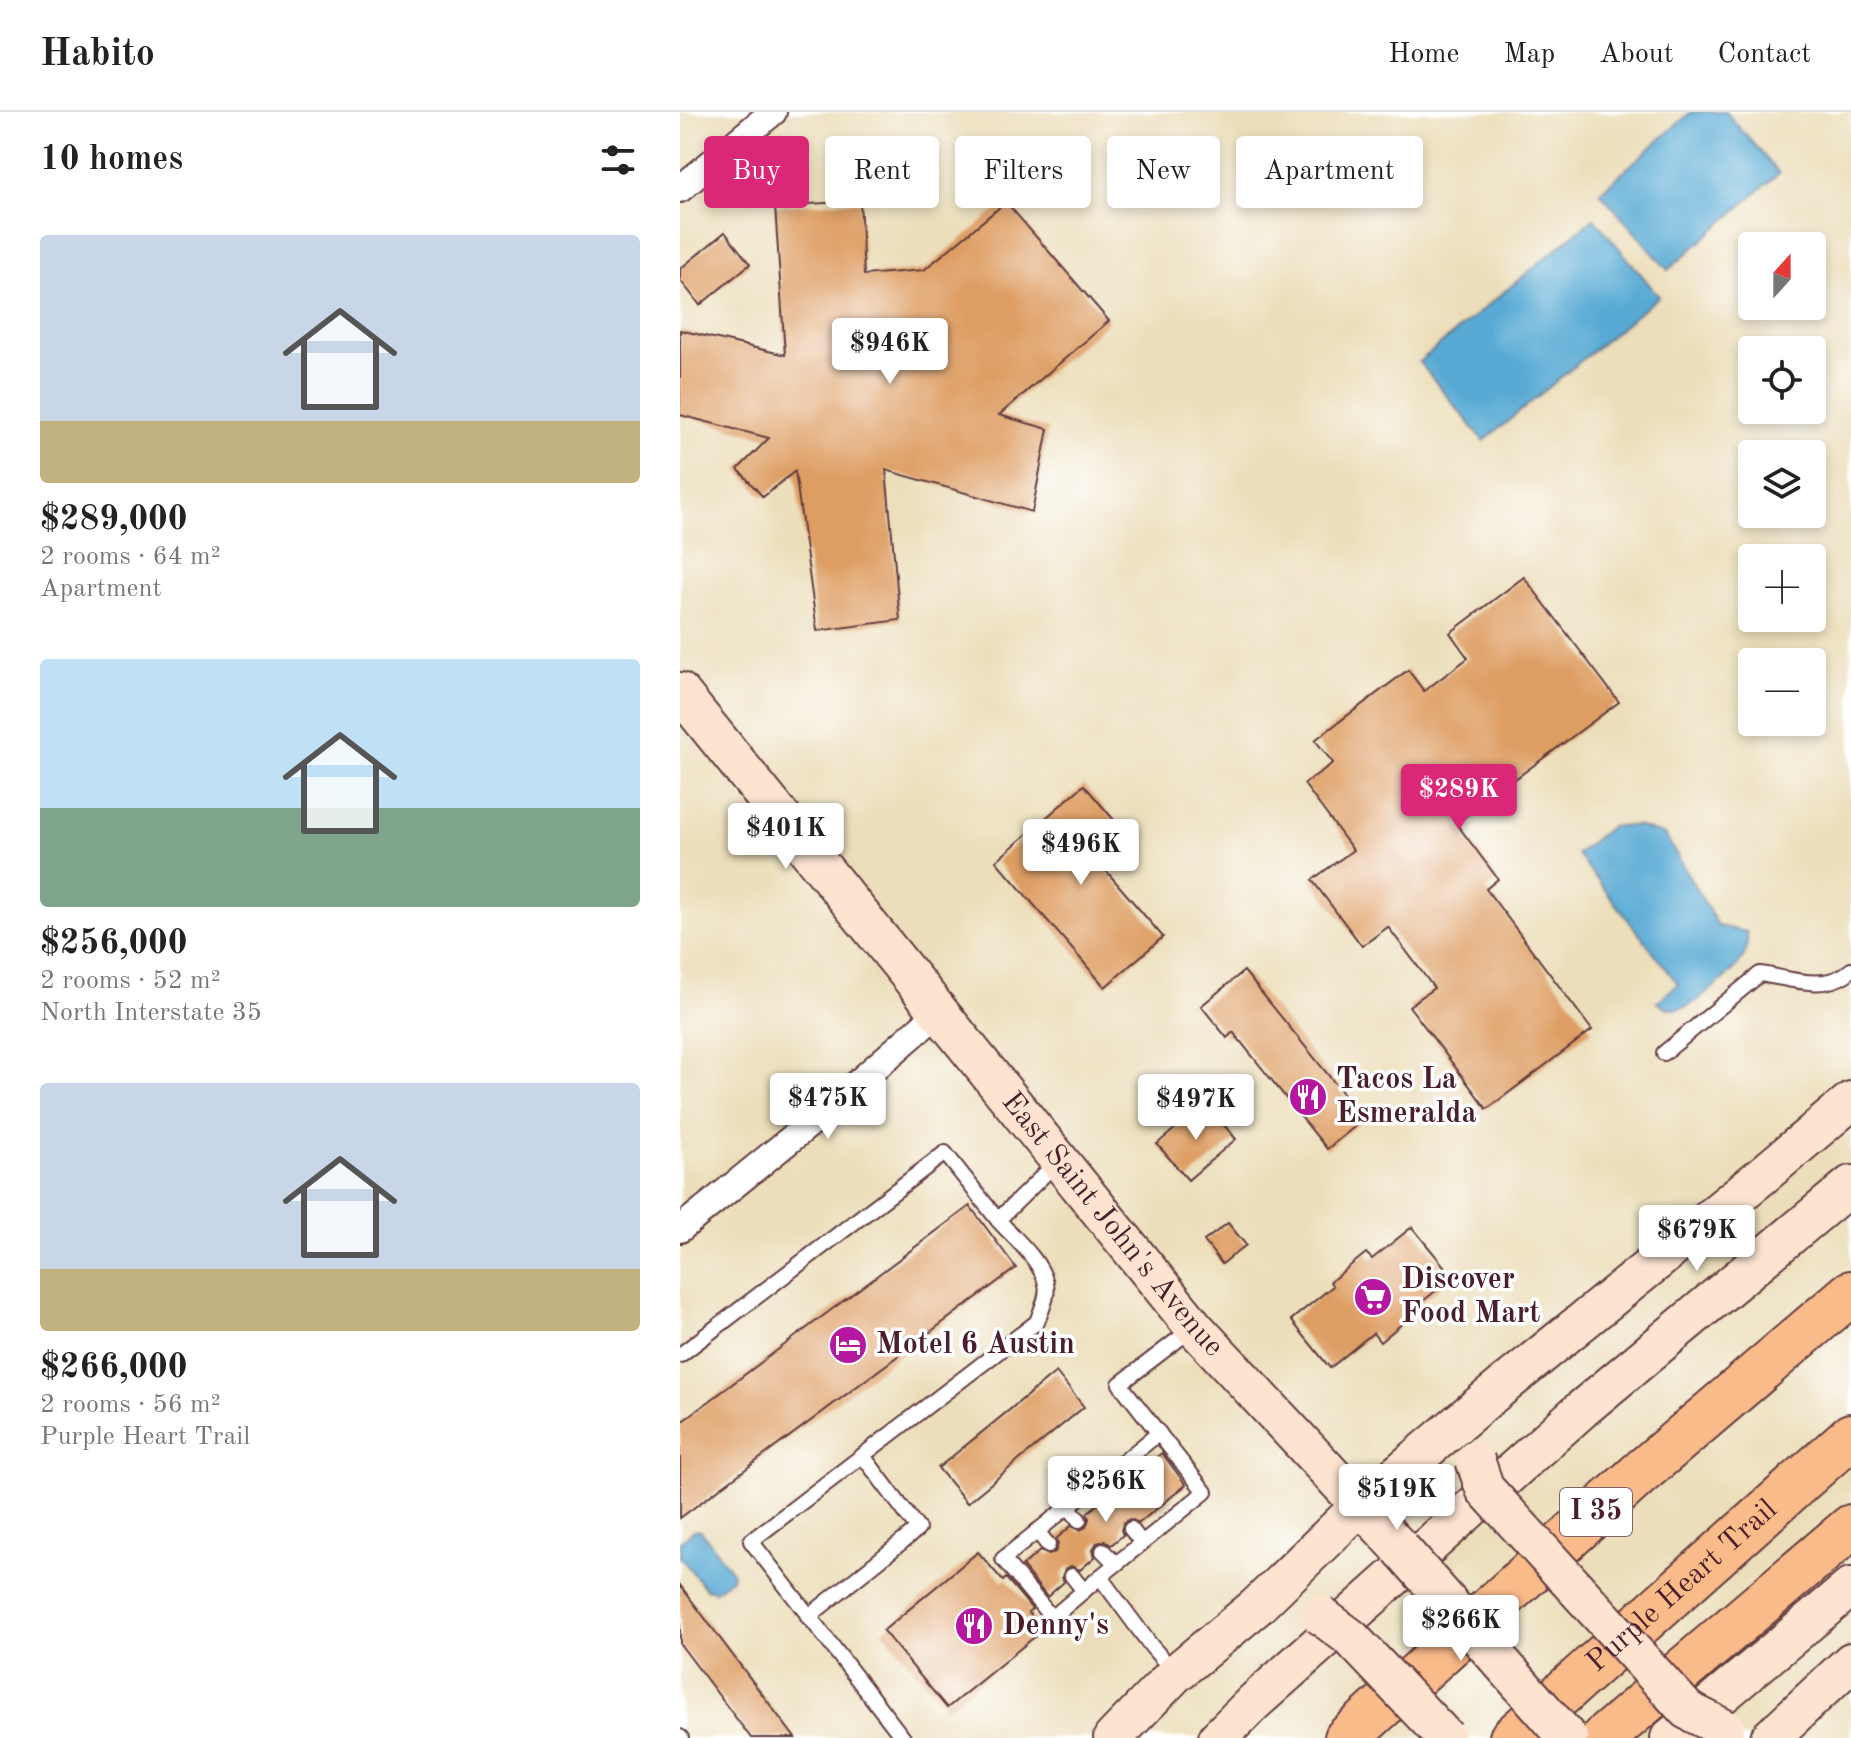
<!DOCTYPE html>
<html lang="en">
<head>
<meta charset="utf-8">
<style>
  body { margin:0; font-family:"Old Standard TT",serif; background:#f6f6f6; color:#222; height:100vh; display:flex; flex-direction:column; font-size:30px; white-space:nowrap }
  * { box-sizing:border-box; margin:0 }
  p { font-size:26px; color:#767676 }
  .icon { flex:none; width:44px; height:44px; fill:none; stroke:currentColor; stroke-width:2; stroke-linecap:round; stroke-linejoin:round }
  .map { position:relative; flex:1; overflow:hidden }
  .details { display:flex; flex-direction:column; background:#fff; width:680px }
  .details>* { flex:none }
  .hud { position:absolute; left:24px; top:24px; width:760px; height:72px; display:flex; gap:16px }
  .needle { width:52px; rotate:21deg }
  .tools { position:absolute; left:1058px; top:120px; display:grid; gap:16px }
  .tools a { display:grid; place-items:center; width:88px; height:88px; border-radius:8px; background:#fff; box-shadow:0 4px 12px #0003; font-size:40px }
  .price { position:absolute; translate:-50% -68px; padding:0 18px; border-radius:8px; background:#fff; color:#222; font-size:26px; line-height:52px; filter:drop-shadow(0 2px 4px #0008) }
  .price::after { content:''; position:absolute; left:50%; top:48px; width:24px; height:18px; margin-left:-12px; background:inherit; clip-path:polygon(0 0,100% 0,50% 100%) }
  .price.on { background:#db2777; color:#fff }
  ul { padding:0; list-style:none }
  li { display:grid; align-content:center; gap:16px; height:424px; padding:0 40px }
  li span { display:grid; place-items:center; height:248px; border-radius:8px; color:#555 }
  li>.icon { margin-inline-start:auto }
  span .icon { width:144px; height:144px; fill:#fffc; stroke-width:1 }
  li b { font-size:34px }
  h2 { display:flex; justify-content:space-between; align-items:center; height:96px; padding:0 40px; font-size:34px }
  .pill { padding:0 28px; border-radius:8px; background:#fff; box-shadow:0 4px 12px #0003; font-size:28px; line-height:72px }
  .pill.on { background:#db2777; color:#fff }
  header { display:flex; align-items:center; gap:48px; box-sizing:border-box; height:112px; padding:0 40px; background:#fff; border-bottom:2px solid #e0e0e0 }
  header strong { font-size:38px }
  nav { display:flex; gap:44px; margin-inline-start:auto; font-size:28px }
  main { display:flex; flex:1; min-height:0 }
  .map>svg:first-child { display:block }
  .water { fill:#59aad4; stroke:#526480; stroke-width:2 }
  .building { fill:#de9e64 }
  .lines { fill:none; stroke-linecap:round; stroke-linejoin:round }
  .lane-casing { stroke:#623c40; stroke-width:18 }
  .street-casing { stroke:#623c40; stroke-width:30 }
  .secondary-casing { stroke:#623c40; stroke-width:42 }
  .highway-casing { stroke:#623c40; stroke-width:48 }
  .lane { stroke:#fff; stroke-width:14 }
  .street { stroke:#fff; stroke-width:26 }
  .secondary { stroke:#fde4d1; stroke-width:38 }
  .highway { stroke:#fabb8b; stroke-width:44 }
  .secondary-bridge-casing { stroke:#623c40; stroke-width:42; stroke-linecap:butt }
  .secondary-bridge { stroke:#fde4d1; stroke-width:38 }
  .labels { text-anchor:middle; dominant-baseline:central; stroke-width:7; stroke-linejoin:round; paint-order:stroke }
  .shield { fill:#fff; stroke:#80626b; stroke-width:2 }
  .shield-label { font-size:28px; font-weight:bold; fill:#4a1f2b }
  .poi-label { font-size:30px; font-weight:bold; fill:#4a1f2b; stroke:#fff; text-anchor:start }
  .street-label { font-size:30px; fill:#4a1f2b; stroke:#fff }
</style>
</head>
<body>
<header>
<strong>Habito</strong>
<nav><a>Home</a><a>Map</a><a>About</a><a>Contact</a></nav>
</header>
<main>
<section class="details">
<h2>10 homes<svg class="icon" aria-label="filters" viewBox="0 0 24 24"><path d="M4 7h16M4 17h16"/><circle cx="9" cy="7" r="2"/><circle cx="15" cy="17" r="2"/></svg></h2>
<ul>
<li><span style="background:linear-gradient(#c9d6e8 75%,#c2b280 0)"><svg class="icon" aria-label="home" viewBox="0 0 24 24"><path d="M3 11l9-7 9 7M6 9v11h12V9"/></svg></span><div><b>$289,000</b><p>2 rooms · 64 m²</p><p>Apartment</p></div></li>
<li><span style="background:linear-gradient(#bfe0f5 60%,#7fa58c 0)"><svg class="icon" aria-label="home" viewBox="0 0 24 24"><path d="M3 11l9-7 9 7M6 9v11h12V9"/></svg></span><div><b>$256,000</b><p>2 rooms · 52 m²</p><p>North Interstate 35</p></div></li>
<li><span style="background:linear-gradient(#c9d6e8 75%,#c2b280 0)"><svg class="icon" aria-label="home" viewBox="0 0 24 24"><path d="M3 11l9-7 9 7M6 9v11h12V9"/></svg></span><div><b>$266,000</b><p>2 rooms · 56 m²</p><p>Purple Heart Trail</p></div></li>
</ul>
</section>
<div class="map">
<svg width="1171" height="1626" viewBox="0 0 1171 1626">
  <rect width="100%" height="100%" fill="#fff"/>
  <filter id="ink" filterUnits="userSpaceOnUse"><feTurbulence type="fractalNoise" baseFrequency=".0125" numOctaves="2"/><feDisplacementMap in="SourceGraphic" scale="16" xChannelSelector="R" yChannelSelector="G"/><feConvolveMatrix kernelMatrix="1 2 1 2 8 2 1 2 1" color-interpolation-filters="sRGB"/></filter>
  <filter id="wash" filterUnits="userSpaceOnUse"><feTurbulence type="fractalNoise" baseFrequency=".006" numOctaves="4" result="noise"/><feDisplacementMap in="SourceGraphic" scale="32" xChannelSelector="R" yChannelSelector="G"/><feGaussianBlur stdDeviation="1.8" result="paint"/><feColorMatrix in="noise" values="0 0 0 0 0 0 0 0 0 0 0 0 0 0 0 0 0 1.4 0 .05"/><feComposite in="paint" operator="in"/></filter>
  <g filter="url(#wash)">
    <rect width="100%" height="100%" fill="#ecdeba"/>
    <g class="water">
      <path d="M1011,0h35l53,61 -111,97 -68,-78z"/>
      <path d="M914,106l65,78 -175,145 -65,-79z"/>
      <path d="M931,714h26l28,9 53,91 29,6c1,10 -1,22 -7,30 -5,9 -15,15 -23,22 -17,15 -37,36 -60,18l21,-18 -101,-130z"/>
      <path d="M14,1418l7,1 31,41 -1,7 -16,12 -9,-2 -26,-32v-15z"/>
    </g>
    <g id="blocks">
      <g class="building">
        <path d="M180,89l4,74 60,-5 82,-68 103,119 -110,94 49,14 -16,83 -146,-42 14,150 -83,11 -22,-160 -32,26 -25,-28 31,-31 -89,-23v-85l105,25 -10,-149z"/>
        <path d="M45,120l25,32 -50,41 -20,-25v-11z"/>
        <path d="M844,465l95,125 -163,121 42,56 -12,10 106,141 -105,79 -78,-103 25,-18 -46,-61 -26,19 -50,-66 41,-30 -49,-66 29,-21 -18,-23 93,-70 16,21 44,-33 -18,-25z"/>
        <path d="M404,673l36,42 -30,25 73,85 -58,50 -109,-126z"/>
        <path d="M564,859l120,148 -37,30 -94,-117 -6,6 -26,-32z"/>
        <path d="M525,991l31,36 -48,41 -31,-36z"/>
        <path d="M290,1094l46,62 -336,250v-95z"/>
        <path d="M548,1111l18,22 -24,19 -18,-23z"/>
        <path d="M732,1115l41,50 -40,32 3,3 -36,30 -7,-9 -43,35 -39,-48 42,-34 -3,-4 36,-29 6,6z"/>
        <path d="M376,1260l28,35 -117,96 -29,-35z"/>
        <path d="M482,1341l24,32 -47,38 -9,-4 -6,3 -3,8 2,5 -12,10 -6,-4 -8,2 -4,6 2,8 -15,13 -9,-4 -6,3 -3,8 2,5 -17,15 -25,-31 18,-15 9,4 6,-3 3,-8 -2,-5 15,-13 9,4 6,-3 3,-8 -2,-6 11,-9 7,4 6,-2 4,-8 -2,-6 12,-9 4,3 9,-2 4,-5 -2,-9z"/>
        <path d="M298,1440l25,29 3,-3 26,31 -4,3 15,18 -96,78 -64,-77z"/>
        <path d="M0,1473l115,153h-44l-71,-94z"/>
      </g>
    </g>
  </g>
  <g filter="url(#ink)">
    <use href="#blocks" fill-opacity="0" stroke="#623c40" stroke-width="2"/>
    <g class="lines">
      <defs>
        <g id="lane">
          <path d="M984,941l96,-79c29,4 66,19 91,-4"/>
          <path d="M0,1243l265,-202 53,67"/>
          <path d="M441,1351l11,13"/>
          <path d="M415,1372l10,14"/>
          <path d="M388,1394l11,14"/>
          <path d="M451,1417l11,14"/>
          <path d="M357,1419l11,14"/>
          <path d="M423,1439l13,13"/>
          <path d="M392,1464l12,15"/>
          <path d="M420,1465l-48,41 -49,-59 156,-126"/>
          <path d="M128,1505l110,-88 -55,-73"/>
          <path d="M495,1561l-23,-26 -52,-70 105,-85 -85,-108 73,-56"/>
          <path d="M0,1625l1,1"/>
          <path d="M223,1626l-152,-197 286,-219c4,-12 12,-26 9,-38 -5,-24 -32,-46 -48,-64l59,-58"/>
        </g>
        <g id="street">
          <path d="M0,77l93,-77"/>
          <path d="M0,1117l148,-120 112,-98"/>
        </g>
        <g id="secondary">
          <path id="s1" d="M0,580l514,635 206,221"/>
          <path d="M433,1626l62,-64 81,-67 106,-103 126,-106 275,-223 88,-74"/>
          <path d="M538,1626l36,-36 328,-293 269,-224"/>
          <path d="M990,1626l181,-151"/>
          <path d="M1090,1626l81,-76"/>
        </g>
        <g id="highway">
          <path d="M667,1626l292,-264 212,-181"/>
          <path id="s2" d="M832,1626l339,-302"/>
          <path d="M923,1626l248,-211"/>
        </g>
      </defs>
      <use href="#lane" class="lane-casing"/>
      <use href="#street" class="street-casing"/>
      <use href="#secondary" class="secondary-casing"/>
      <use href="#highway" class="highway-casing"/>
      <use href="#lane" class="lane"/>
      <use href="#street" class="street"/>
      <use href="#secondary" class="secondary"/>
      <use href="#highway" class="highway"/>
      <defs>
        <g id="secondary-bridge">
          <path d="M795,1348l10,29 202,221 38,19"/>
          <path d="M720,1436l168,190"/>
          <path d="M640,1503l31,23 95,100"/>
        </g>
      </defs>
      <use href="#secondary-bridge" class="secondary-bridge-casing"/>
      <use href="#secondary-bridge" class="secondary-bridge"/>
    </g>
  </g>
  <defs>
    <symbol id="restaurant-disc" viewBox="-11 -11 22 22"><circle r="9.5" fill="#b5179e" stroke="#fff"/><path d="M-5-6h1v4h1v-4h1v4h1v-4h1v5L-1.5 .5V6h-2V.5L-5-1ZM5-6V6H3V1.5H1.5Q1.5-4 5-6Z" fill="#fff"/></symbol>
    <symbol id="supermarket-disc" viewBox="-11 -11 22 22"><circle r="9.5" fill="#b5179e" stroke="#fff"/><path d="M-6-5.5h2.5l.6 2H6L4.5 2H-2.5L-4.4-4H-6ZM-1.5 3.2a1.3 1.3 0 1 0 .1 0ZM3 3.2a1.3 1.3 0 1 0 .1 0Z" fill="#fff"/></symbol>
    <symbol id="hotel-disc" viewBox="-11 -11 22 22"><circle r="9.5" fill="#b5179e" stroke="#fff"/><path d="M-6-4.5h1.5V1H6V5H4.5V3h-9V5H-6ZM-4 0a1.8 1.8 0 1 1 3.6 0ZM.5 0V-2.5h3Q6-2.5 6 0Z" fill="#fff"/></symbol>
  </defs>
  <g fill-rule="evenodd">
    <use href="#restaurant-disc" x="606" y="963" width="44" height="44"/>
    <use href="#supermarket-disc" x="671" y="1163" width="44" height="44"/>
    <use href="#hotel-disc" x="146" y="1211" width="44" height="44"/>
    <use href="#restaurant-disc" x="272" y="1492" width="44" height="44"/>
  </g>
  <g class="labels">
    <rect class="shield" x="880" y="1376" width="72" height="48" rx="6"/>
    <g class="shield-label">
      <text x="916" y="1400">I 35</text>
    </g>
    <g class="poi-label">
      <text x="656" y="968">Tacos La<tspan x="656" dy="34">Esmeralda</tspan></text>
      <text x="721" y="1168">Discover<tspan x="721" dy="34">Food Mart</tspan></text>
      <text x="196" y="1233">Motel 6 Austin</text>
      <text x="322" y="1514">Denny's</text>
    </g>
    <g class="street-label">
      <text stroke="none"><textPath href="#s1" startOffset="686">East Saint John's Avenue</textPath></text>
      <text stroke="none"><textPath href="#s2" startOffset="228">Purple Heart Trail</textPath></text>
    </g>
  </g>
</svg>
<div class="tools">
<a><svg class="needle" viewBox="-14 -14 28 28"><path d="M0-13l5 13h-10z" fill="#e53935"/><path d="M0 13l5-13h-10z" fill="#767676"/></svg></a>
<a><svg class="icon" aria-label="locate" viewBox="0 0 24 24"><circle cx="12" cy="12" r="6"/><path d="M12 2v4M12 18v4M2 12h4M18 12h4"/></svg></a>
<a><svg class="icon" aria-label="layers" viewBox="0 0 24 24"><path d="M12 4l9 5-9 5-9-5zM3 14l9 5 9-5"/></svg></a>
<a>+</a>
<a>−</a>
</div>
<b class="price" style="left:210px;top:274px">$946K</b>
<b class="price on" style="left:779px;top:720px">$289K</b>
<b class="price" style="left:106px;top:759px">$401K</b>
<b class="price" style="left:401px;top:775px">$496K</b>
<b class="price" style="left:148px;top:1029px">$475K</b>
<b class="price" style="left:516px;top:1030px">$497K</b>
<b class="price" style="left:1017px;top:1161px">$679K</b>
<b class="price" style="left:426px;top:1412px">$256K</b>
<b class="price" style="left:717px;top:1420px">$519K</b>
<b class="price" style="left:781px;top:1551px">$266K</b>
<div class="hud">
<a class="pill on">Buy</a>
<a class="pill">Rent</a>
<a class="pill">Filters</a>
<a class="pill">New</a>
<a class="pill">Apartment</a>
</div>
</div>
</main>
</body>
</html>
